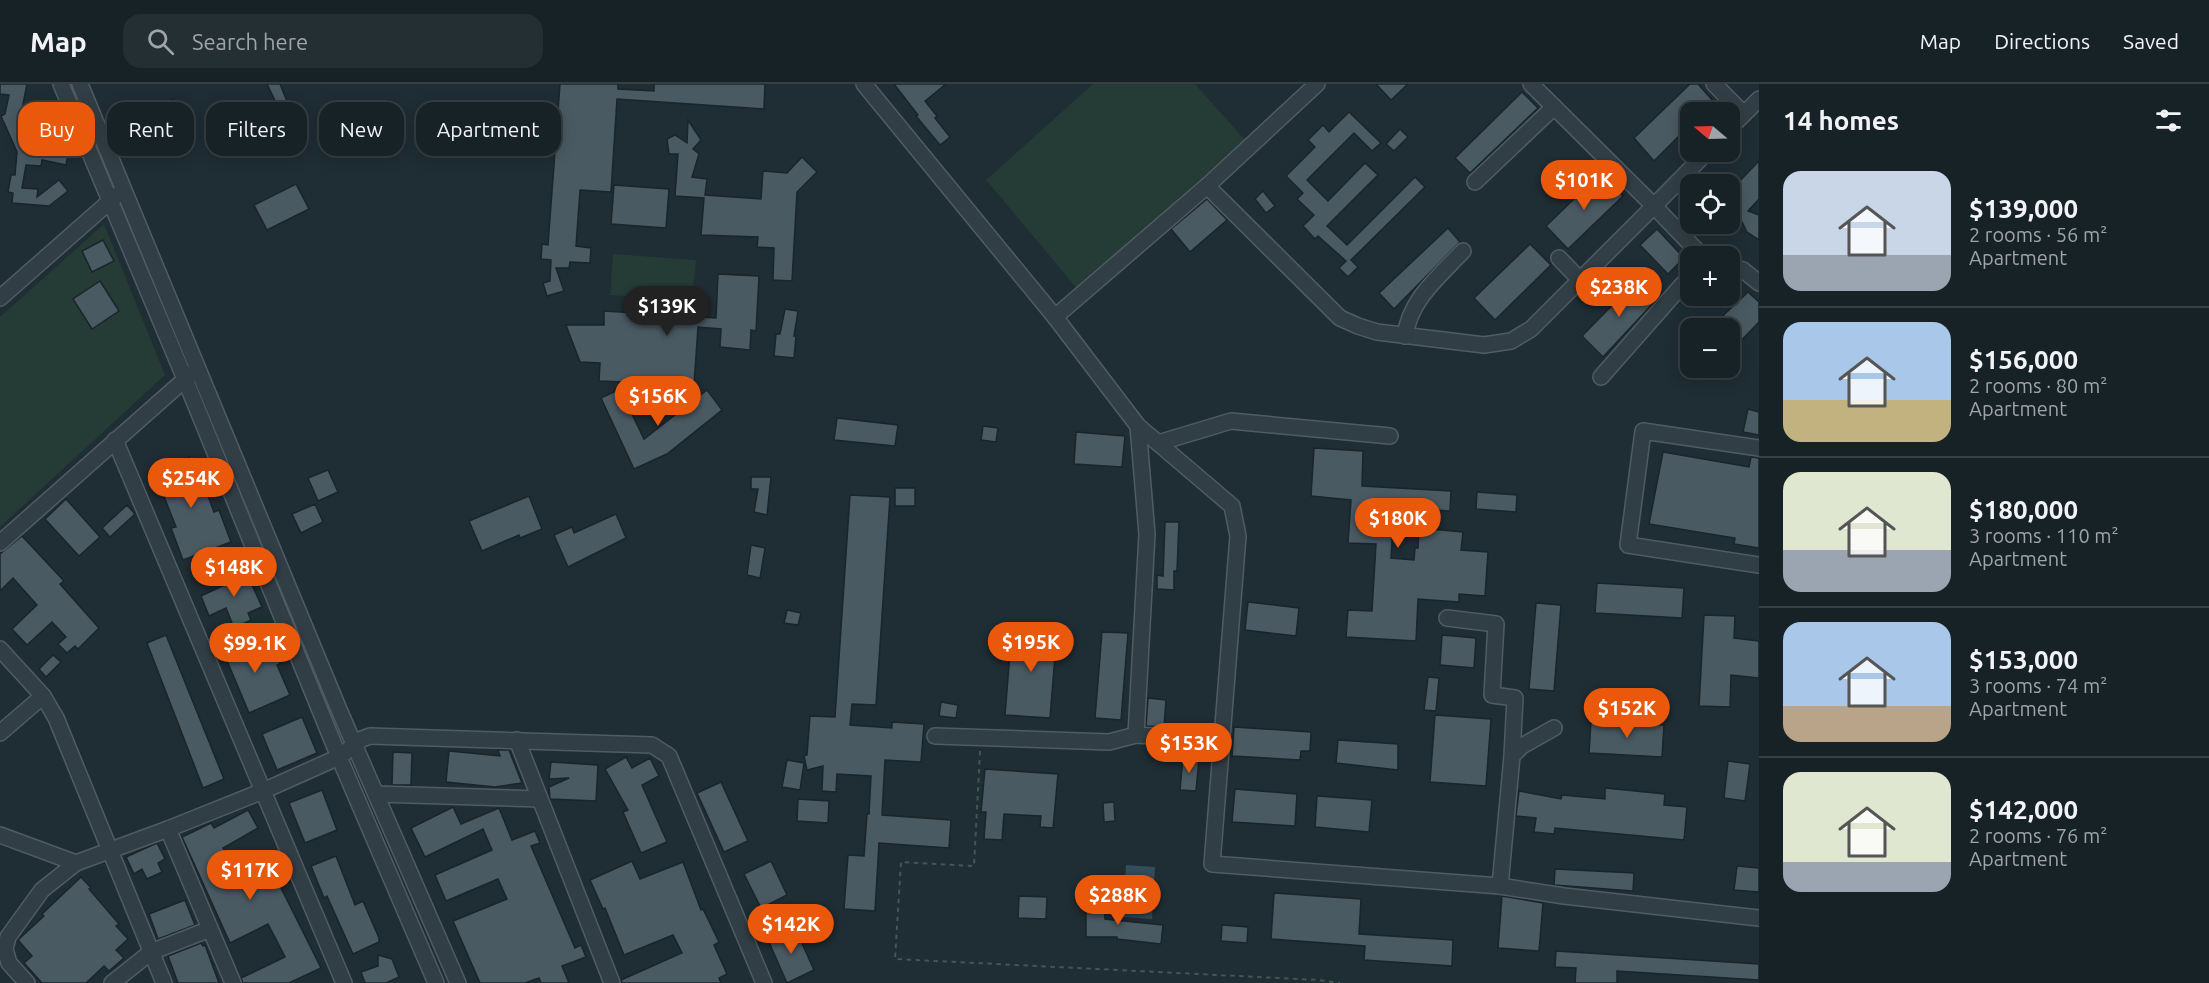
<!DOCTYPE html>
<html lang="en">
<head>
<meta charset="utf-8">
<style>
  body { margin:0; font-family:Ubuntu,sans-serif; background:#242f33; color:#f1f3f6; height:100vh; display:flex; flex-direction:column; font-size:22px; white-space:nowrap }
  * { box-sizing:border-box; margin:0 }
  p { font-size:20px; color:#9ea4a7 }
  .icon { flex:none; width:33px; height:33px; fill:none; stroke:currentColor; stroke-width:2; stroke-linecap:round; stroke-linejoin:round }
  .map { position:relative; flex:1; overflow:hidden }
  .drawer { display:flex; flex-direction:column; background:#172227; width:450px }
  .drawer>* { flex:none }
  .guide { position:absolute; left:18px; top:18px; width:570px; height:54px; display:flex; gap:12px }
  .needle { width:39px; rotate:289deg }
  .fabs { position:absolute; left:1680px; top:18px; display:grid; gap:12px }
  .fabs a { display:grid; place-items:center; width:60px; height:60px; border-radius:12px; background:#172227; box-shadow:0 3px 15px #0003,0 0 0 2px #363f44; font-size:30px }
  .price { position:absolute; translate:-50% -51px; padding:0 14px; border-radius:21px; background:#ea580c; color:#fff; font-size:20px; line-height:39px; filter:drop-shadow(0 2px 3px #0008) }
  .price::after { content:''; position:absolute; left:50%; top:36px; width:18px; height:14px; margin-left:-9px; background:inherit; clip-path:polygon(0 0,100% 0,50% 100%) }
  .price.selected { background:#222; color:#fff }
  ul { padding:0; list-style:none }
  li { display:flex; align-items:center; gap:18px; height:150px; padding:0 24px }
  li+li { border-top:2px solid #363f44 }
  li span { display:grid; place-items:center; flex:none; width:168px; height:120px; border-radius:18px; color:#555 }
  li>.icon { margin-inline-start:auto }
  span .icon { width:72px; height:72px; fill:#fffc; stroke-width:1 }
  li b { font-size:26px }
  h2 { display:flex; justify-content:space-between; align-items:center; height:72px; padding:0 24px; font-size:26px }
  .pill { padding:0 21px; border-radius:18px; background:#172227; box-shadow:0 3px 15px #0003,0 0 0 2px #363f44; font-size:21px; line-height:54px }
  .pill.selected { background:#ea580c; color:#fff }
  header { display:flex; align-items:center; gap:36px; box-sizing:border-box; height:84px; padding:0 30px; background:#172227; border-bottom:2px solid #363f44 }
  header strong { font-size:28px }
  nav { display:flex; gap:33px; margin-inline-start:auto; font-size:21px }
  .search { width:420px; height:54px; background:#242f33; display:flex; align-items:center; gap:15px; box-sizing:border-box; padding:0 21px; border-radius:18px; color:#9ea4a7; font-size:22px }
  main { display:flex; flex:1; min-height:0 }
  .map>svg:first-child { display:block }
  .green { fill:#253b36 }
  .water { fill:#324d5c }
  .building { fill:#4a5a63; stroke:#1a252b; stroke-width:1.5 }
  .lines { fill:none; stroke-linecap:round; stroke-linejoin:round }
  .minor-casing { stroke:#505c63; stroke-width:18 }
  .path { stroke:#425755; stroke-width:2; stroke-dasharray:4.5 4.5; stroke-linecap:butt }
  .minor { stroke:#323e45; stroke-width:15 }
</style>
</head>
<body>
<header>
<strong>Map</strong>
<div class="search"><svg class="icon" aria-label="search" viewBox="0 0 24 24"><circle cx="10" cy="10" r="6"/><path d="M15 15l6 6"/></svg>Search here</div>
<nav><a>Map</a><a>Directions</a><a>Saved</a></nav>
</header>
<main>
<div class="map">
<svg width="1759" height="899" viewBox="0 0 1759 899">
  <rect width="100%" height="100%" fill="#1f2d34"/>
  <g class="green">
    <path d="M1093,0h102l52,58 -169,148 -92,-110z"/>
    <path d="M104,140l61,151 -165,152v-210z"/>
    <path d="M613,170l83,6 -4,41 -82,-6z"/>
  </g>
  <path class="water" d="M1126,781l29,2 -3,52 -29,-2z"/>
  <g class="building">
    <path d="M0,0h27l-8,40 40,-5 15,31h-5l-3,15 -24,-5 -1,6 -15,-1 -4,23 16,1 -1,8 22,-17 9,11 -19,15 -37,-3 1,-10 -5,-1 3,-17h4l2,-23 -16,-36 4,-2 4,-19 -9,-1z"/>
    <path d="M267,0h13l11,27 -9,4z"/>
    <path d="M560,0h58v5l36,2v-7h111l-1,25 -147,-10 -6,93 -31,-2 -4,56 15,2 -1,15 -20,-1 -1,6h-13l8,23 -17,5 -4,-13 7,-2 1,-21 -10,-1 1,-15 6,1z"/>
    <path d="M894,0h52l-21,17 12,15 -2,2 15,19 -10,8 -24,-29 2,-1z"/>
    <path d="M1376,0h32l-17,16z"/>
    <path d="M1690,0h8l16,18 -10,10h-14v13l-36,36 -20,-23z"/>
    <path d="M1522,8l16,16 -68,65 -15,-15z"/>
    <path d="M174,15l8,19 5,-3 8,18 -32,13 -3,-8 -27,12 -9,-23 26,-11 -3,-6z"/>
    <path d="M1349,28l32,31 -9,8 -18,-18 -47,47 21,21 37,-38 13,12 -51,51 20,19 68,-68 10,10 -74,73 7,7 -10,10 -9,-9 7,-7 -28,-25 -3,3 -12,-13 11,-11 -17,-16 6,-6 -17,-17 29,-29 -7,-7 15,-15 6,7z"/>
    <path d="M688,36l13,20 -8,9 6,5 -7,23 15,2 -2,16 56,4 2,-28 24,2 15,-16 15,15 -20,20 -5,89 -19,-1 1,-32 -17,-1 1,-10 -57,-2 3,-37 -29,-2 3,-42h-9l-2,-15 8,-4 12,8z"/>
    <path d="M1400,45l8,8 -14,14 -8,-7z"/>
    <path d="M1759,77v38l-11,12 11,4v25l-12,-8 -7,-14 -10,11v-38z"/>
    <path d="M1601,89l22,23 -55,53 -22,-23z"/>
    <path d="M296,100l13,25 -42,21 -13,-25z"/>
    <path d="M614,101l55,4 -3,39 -55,-4z"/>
    <path d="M1263,107l12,15 -9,7 -11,-14z"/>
    <path d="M1207,115l20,21 -37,32 -19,-23z"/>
    <path d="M1448,144l12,14 -66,67 -15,-16z"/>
    <path d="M1657,145l27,29 -16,16 -28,-29z"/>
    <path d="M103,156l11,21 -22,11 -10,-21z"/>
    <path d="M1530,160l21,21 -56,55 -21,-22z"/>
    <path d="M718,190l41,2 -3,55 -5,-1 -1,20 -30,-3 1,-18 -23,-2 -4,58 -95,-4 1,-18 -20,-1 -14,-37h38v-14l112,7z"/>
    <path d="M1637,196l20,19 -54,58 -21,-21z"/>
    <path d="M100,197l19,30 -27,18 -19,-30z"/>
    <path d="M1748,208l11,10v20l-29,30v-24h-20z"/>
    <path d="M785,225l13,2 -4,25h2l-2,22 -20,-2 2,-22h4z"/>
    <path d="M620,305l24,50 63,-49 15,20 -55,44 -33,15 -33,-71z"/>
    <path d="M1748,325l11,3v23l-16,-3z"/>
    <path d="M837,334l61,7 -3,21 -61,-6z"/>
    <path d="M983,342l15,2 -2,14 -15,-2z"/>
    <path d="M1076,348l49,4 -3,31 -48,-3z"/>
    <path d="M1314,364l49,3 -1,35 89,5 -1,20 -66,-4 -2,18 11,1 -2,32 23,2 1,-12h3l1,-20 44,4 -2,18 27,2 -3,44 -26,-2v8l-41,-3 -2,42 -70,-4 2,-27 24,1 4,-67 -28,-1 3,-43 -40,-4z"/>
    <path d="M1663,368l86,15 2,-10 8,1v90l-25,-4 1,-6 -86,-14z"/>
    <path d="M193,372l21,56 5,-2 12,32 -48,18 -12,-32 5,-1 -22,-56z"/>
    <path d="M328,386l10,22 -20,9 -10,-23z"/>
    <path d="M751,393h20l-4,38 -13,-3 4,-23h-7z"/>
    <rect x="895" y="404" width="20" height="18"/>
    <path d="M1477,408l40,3 -1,17 -40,-3z"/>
    <path d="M850,411l40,2 -14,208 -24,-1 -2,21 42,3v-6l32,2 -3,38 -36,-2 -3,55 69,5 -2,28 -70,-5 -4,68 -31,-2 4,-54 16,1 3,-42h2l2,-38 -34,-2 -1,18 -14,-1 1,-25 -16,4 -3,-14 3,-1 3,-39 25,1z"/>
    <path d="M529,412l13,33 -22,9 -1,-3 -37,16 -13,-30z"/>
    <path d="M66,415l34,38 -21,19 -34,-37z"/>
    <path d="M315,420l8,18 -22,11 -9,-19z"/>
    <path d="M127,421l8,9 -25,23 -8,-9z"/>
    <path d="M616,430l10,24 -58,29 -14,-32 18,-8 2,6z"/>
    <path d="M1165,438h14l-2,49h-3v19l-17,-1v-14l6,1z"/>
    <path d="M22,452l42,45 -4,3 39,44 -21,21 -3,-3 -8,7 -9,-9 8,-7 -14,-15 -25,23 -15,-16 25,-24 -24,-27 -13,13v-37z"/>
    <path d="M751,461l14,3 -5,30 -13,-3z"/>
    <path d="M244,483l18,40 -14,6 3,7 -17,8 -8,-20 -17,8 -8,-20 30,-14 -4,-7z"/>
    <path d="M1597,499l87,5 -2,30 -87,-5z"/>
    <path d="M1248,518l51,6 -3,28 -51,-6z"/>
    <path d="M1536,519l25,2 -7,86 -25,-2z"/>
    <path d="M787,526l14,3 -3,12 -14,-2z"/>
    <path d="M1704,531l31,1 -1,22 25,3v37l-28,-3 -1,32 -31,-1z"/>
    <path d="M1012,544l45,3 -7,87 -45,-3z"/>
    <path d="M1102,548l26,1 -7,87 -26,-2z"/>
    <path d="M166,551l58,144 -21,9 -56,-145z"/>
    <path d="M1442,551l34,3 -2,30 -34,-3z"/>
    <path d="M240,552l9,19 21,-11 10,20 -3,1 13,30 -41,18 -29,-69z"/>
    <path d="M53,571l8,7 -15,15 -7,-8z"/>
    <path d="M1428,593l11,1 -3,33 -12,-1z"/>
    <path d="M1148,614l18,2 -2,27 -18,-1z"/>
    <path d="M941,618l17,3 -2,13 -17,-2z"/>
    <path d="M1435,631l56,4 -5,67 -56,-4z"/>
    <path d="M302,633l15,36 -40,17 -15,-36z"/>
    <path d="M1591,637l73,4 -2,32 -73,-4z"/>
    <path d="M1234,643l77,5 -1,19h-9l-1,9 -68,-4z"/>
    <path d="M1338,656l60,4v26l-62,-7z"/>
    <path d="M498,666h11l13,33 -27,4 -49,-5 3,-31 51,5z"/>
    <path d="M393,668l19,1 -1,32h-19z"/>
    <path d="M626,673l6,11 18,-10 9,18 -17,9 25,57 -26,11 -18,-41 5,-2 -23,-41z"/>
    <path d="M1183,673l16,2 -3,32 -16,-1z"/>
    <path d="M787,676l17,3 -4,27 -18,-3z"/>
    <path d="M1728,677l22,3 -5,37 -21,-3z"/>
    <path d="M551,678l47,3 -2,36 -46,-2 -1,-12 20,-9 -20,1z"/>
    <path d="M985,685l73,5 -5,54 -13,-1 1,-11 -37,-2 -2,26 -18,-1 2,-27h-5z"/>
    <path d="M721,698l27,59 -24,11 -27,-59z"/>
    <path d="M1605,704l60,6 -1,11 23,2 -3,33 -129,-12 -1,6 -20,-2 2,-14 -20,-2 3,-25 42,8 1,-4 43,4z"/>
    <path d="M1235,705l62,5 -2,32 -63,-4z"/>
    <path d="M322,706l15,40 -32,13 -16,-40z"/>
    <path d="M1317,712l55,4 -3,32 -54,-5z"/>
    <path d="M798,715l31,2 -1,22 -31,-2z"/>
    <path d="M1114,718l1,19 -11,1 -1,-19z"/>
    <path d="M453,723l8,17 38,-16 13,32 23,-9 5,12 -9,3 44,102 6,-3 5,12 -24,9 7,17h-28l-2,-5 -14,5h-45l-27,-62 54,-22 -9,-20 -52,22 -11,-26 57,-25 -9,-21 -58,28 -14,-29z"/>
    <path d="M248,726l10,18 -35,20 15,34 32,-16 51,102 -32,15h-46l-2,-5 44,-21 -17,-33 -38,19 -48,-106 29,-14 3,5z"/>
    <path d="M157,759l8,16 -7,4 4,9 -15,7 -5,-10 -8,5 -8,-17z"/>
    <path d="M336,772l19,49 8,-4 16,37v4l-26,12 -26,-58 -3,2 -13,-32z"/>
    <path d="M632,777l8,18 43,-17 18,48 2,-1 16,33 -5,3 13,29 -8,4 2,5h-99l-1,-3 61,-27 -9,-18 -49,20 -19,-47 -2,1 -13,-29z"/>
    <path d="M771,777l16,34 -26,13 -17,-34z"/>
    <path d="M1737,782l22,2v24l-25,-2z"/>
    <path d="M1555,785l79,4 -1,18 -79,-6z"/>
    <path d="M81,793l10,11 -2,1 30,35 -3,2 12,13 -12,11 8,8 -15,13 -5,-5 -18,17h-44l-18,-20 8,-7 -14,-16 26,-24 -2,-2z"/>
    <path d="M1274,809l87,6 -2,35 94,6 -1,26 -88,-6 1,-14 -94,-7z"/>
    <path d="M1019,812l28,1 -1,22 -28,-1z"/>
    <path d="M1502,812l41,7 -4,48 -41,-3z"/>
    <path d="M1104,813l1,22 58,6 -2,19 -44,-5v-2h-31v-39z"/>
    <path d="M185,816l10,25 -37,14 -9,-25z"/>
    <path d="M1222,841l26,2 -1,16 -26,-2z"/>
    <path d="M795,844l19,42 -27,13 -19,-43z"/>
    <path d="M201,859l2,3 2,-1 14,38h-41l-10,-27z"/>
    <path d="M1556,867l203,13v16l-142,-9v12h-42l1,-15 -21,-1z"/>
    <path d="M378,871l14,4 7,18 -13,6h-21l-4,-11 17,-6z"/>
  </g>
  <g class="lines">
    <defs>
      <g id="minor">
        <path d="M61,0l124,295 154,378 97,226"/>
        <path d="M80,0l260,628 118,271"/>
        <path d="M864,0l191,233 83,109 94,80 6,30 -26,328 288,22 64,10 195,22"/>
        <path d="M1714,0l29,29"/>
        <path d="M1730,44l29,-29"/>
        <path d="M1475,98l79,-75"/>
        <path d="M1207,102l133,132 18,8 19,6 107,13 27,-4 20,-12 123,-123 -123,-122"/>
        <path d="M1702,172l-48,-50 53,-54"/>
        <path d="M1559,174l22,23"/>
        <path d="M1730,182l13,4 16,13"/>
        <path d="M0,214l117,-103"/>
        <path d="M1055,233l152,-131 110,-102"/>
        <path d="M1405,252c5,-37 34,-59 58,-85"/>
        <path d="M1601,293l89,-101"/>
        <path d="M1138,342l9,108 -11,201 86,5"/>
        <path d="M115,356l229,543"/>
        <path d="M1158,359l73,-22 159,15"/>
        <path d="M1759,364l-116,-17 -15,114 131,20"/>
        <path d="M0,459l191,-169"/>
        <path d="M1447,534l49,6 -4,71 23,3 -3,58"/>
        <path d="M0,565l43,47 13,22 108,265"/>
        <path d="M0,649l43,-37"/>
        <path d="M935,652l174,6 27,-7"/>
        <path d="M517,656l95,243"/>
        <path d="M376,710l163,5"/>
        <path d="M168,745l65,154"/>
        <path d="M0,751l76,28"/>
        <path d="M1500,802l12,-130 10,-10 32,-18"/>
        <path d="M27,899l-18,-20 -4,-14 3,-12 34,-47 34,-27 92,-34 95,-38 76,-34 23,-18 8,-3 282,9 17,11 95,227"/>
        <path d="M112,899l39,-31 59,-23"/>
      </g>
    </defs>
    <use href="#minor" class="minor-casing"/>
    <path class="path" d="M980,667l-6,115 -73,-4 -6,97 424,21 21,3"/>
    <use href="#minor" class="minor"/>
  </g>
</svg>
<div class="fabs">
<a><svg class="needle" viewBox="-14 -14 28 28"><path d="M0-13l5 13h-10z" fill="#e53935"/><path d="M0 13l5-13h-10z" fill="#9ea4a7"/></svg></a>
<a><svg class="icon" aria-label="locate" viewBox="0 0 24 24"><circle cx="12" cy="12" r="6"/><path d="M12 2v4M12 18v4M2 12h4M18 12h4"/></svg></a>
<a>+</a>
<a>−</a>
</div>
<b class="price" style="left:1584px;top:127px">$101K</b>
<b class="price" style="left:1619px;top:234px">$238K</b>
<b class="price selected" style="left:667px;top:253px">$139K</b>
<b class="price" style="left:658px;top:343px">$156K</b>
<b class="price" style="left:191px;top:425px">$254K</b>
<b class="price" style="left:1398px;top:465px">$180K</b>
<b class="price" style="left:234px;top:514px">$148K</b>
<b class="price" style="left:1031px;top:589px">$195K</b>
<b class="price" style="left:255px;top:590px">$99.1K</b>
<b class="price" style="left:1627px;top:655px">$152K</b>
<b class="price" style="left:1189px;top:690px">$153K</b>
<b class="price" style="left:250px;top:817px">$117K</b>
<b class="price" style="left:1118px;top:842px">$288K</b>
<b class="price" style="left:791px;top:871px">$142K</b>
<div class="guide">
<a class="pill selected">Buy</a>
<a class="pill">Rent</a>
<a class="pill">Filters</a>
<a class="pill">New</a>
<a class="pill">Apartment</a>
</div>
</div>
<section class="drawer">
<h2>14 homes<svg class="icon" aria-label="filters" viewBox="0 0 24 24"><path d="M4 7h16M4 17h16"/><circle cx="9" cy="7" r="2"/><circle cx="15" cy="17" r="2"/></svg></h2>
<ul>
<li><span style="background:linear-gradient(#c9d6e8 70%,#9aa5b1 0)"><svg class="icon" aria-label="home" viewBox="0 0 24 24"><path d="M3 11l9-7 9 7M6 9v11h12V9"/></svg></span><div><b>$139,000</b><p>2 rooms · 56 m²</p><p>Apartment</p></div></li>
<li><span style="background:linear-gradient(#a9c7e8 65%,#c2b280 0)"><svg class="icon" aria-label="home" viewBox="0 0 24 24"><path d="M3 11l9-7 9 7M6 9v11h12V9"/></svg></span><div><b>$156,000</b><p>2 rooms · 80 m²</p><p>Apartment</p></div></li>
<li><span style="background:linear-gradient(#dfe7d0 65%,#9aa5b1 0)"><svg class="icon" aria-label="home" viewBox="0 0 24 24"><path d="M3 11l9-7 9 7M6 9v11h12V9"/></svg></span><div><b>$180,000</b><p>3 rooms · 110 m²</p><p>Apartment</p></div></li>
<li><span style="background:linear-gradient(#a9c7e8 70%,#b9a48a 0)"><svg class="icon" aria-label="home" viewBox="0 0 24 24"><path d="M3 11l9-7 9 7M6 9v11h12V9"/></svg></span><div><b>$153,000</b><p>3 rooms · 74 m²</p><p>Apartment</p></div></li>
<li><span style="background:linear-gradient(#dfe7d0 75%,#9aa5b1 0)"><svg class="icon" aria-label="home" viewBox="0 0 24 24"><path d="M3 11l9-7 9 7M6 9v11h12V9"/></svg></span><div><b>$142,000</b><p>2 rooms · 76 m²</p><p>Apartment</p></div></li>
</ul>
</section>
</main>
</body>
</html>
